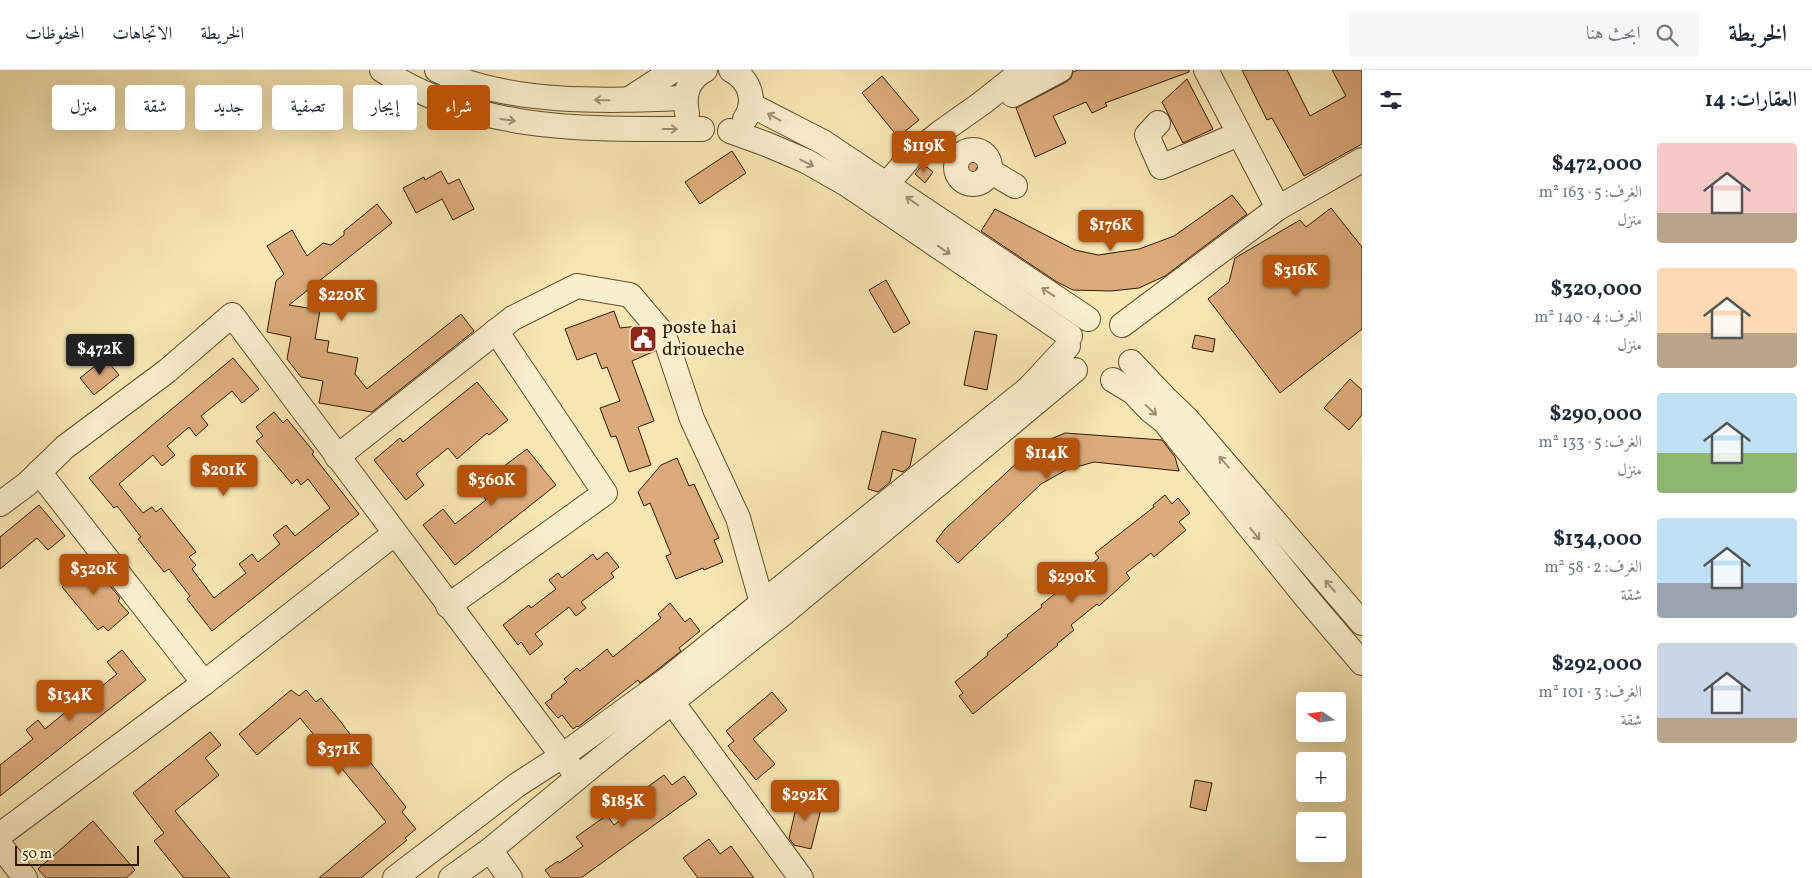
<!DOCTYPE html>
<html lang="ar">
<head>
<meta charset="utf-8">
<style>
  body { margin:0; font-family:Vollkorn,Amiri,serif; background:#f6f6f7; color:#1f2937; direction:rtl; height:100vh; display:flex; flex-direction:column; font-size:19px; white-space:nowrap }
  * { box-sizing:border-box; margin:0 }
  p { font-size:16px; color:#747a83 }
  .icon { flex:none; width:28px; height:28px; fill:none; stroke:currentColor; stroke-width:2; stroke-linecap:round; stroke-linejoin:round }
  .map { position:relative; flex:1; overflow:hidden; direction:ltr }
  .details { display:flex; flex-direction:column; background:#fff; width:450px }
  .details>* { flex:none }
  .guide { position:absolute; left:15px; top:15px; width:475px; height:45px; direction:rtl; display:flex; gap:10px }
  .needle { width:32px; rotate:283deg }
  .tools { position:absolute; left:1296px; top:622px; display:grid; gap:10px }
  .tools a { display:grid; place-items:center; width:50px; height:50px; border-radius:5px; background:#fff; box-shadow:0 5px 20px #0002; font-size:25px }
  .scale { position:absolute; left:15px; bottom:12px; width:124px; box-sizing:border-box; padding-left:5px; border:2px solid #321a01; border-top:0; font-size:14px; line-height:18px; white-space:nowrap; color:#321a01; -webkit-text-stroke:4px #faefcd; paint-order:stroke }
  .price { position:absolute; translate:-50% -42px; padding:0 11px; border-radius:5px; background:#b45309; color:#fff; font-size:16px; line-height:32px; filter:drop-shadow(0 1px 2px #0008) }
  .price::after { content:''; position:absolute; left:50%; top:30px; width:15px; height:11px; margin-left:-8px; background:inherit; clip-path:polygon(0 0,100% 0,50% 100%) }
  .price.on { background:#222; color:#fff }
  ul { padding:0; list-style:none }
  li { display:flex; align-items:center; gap:15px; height:125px; padding:0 15px }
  li span { display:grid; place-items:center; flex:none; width:140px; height:100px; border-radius:5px; color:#555 }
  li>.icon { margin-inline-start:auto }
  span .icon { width:60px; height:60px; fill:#fffc; stroke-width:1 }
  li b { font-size:21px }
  h2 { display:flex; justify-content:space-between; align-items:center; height:60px; padding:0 15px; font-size:21px }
  .pill { padding:0 18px; border-radius:5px; background:#fff; box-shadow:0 5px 20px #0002; font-size:18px; line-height:45px }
  .pill.on { background:#b45309; color:#fff }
  header { display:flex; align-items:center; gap:30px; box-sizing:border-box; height:70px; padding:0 25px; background:#fff; border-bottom:1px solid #e0e1e3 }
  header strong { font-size:24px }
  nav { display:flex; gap:28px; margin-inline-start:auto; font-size:18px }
  .search { width:350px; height:45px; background:#f6f6f7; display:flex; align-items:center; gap:12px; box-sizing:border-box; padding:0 18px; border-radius:5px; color:#747a83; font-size:19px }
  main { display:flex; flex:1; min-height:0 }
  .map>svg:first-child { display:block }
  .building { fill:#dcab7b; stroke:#321a01 }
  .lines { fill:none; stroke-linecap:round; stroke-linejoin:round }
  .minor-casing { stroke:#634d2d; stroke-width:26 }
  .minor { stroke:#faefcd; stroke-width:24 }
  .oneway { stroke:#a08f71 }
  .labels { text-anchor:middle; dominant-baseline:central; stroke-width:4.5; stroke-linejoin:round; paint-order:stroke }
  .poi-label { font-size:19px; fill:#321a01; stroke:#faefcd; text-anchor:start }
</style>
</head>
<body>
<header>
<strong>الخريطة</strong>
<div class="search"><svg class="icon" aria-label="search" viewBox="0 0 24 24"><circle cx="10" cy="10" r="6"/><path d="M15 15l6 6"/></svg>ابحث هنا</div>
<nav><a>الخريطة</a><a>الاتجاهات</a><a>المحفوظات</a></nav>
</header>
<main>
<section class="details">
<h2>العقارات: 14<svg class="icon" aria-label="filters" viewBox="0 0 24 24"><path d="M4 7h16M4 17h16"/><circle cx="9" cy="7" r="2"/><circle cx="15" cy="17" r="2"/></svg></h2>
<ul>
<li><span style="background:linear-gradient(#f6c9c9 70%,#b9a48a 0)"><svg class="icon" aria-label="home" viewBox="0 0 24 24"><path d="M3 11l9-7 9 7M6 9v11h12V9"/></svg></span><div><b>$472,000</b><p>الغرف: 5 · 163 m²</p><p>منزل</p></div></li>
<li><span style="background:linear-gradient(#ffd9b3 65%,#b9a48a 0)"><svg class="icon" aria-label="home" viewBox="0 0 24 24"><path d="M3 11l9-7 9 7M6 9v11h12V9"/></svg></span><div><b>$320,000</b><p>الغرف: 4 · 140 m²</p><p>منزل</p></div></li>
<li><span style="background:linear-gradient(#bfe0f5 60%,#8fb573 0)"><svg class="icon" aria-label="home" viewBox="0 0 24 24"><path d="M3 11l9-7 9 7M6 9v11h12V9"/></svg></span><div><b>$290,000</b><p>الغرف: 5 · 133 m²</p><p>منزل</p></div></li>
<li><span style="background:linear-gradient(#bfe0f5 65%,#9aa5b1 0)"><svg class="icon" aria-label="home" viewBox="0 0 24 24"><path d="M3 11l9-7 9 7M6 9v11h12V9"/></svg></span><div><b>$134,000</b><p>الغرف: 2 · 58 m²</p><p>شقة</p></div></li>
<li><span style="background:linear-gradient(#c9d6e8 75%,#b9a48a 0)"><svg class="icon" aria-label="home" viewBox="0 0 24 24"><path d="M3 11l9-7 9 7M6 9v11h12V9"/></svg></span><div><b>$292,000</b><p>الغرف: 3 · 101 m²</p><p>شقة</p></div></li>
</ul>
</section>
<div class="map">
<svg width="1362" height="808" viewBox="0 0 1362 808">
  <rect width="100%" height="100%" fill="#f7e6b2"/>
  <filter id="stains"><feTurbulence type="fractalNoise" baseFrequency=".004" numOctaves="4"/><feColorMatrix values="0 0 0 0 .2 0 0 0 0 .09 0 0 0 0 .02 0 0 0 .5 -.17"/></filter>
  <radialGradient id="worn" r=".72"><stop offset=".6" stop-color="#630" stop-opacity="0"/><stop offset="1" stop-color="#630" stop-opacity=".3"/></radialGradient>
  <g class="building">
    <path d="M1078,0h111v2l-84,31 2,3 -15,7 -6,-11 -33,14 13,27 -31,14 -19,-49 50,-26 5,-4 2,-6z"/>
    <path d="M1242,0h45l23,46 36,-20 -14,-26h30v74l-58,32 -32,-58 -5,2z"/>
    <path d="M882,6l37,44 -21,17 -36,-44z"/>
    <path d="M1187,9l26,50 -30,14 -21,-41z"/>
    <path d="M732,81l14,22 -46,31 -15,-22z"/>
    <path d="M975,86l4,7 -3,7 1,5 -8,4 -8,-16z"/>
    <path d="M923,94l10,8 -8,11 -10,-9z"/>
    <path d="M441,101l7,13 11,-5 15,30 -21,11 -11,-21 -26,14 -13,-25 21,-11 1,3z"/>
    <path d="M1232,125l15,19 -82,62 -26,12 -28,3 -38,-1 -16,-8 -76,-51 14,-22 80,41 23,5 41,-6 35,-13z"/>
    <path d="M377,134l15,19 -103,82 31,5 -5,29 14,2 -2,11 31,6 -3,16 12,15 94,-75 13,17 -102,81 -53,-9 4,-22 -22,-4 -14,-18 4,-22 -24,-5 9,-51 8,-7 -17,-28 25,-16 15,26 16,-13 8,2 13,-10v-4z"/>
    <path d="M1331,138l31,39v82l-82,64 -72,-94 21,-17 6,-24 65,-38 6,7z"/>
    <path d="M886,210l24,43 -16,10 -25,-43z"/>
    <path d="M614,241l6,17 18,-2 14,16 3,9 -23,10 22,60 -16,6 13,38 -22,7 -13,-36 -5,1 -11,-29 20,-7 -13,-34 -5,2 -6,-16 -19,7 -12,-31z"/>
    <path d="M975,261l22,4 -10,55 -23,-5z"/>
    <path d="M1195,265l20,4 -2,13 -21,-4z"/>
    <path d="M105,288l14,17 -25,20 -14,-17z"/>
    <path d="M233,288l26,31 -17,14 -10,-12 -31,25 7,9 -12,11 -7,-9 -22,19 8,9 -13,11 -9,-11 -34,29 24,29 9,-6 4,5 5,-4 35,44 -7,5 7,8 -4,4 22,29 32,-25 -7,-9 13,-10 6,8 22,-18 -7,-9 13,-10 9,11 35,-28 -22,-29 -7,6 -4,-6 -5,5 -36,-43 7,-5 -7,-9 18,-15 9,11 4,-4 27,33 -2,2 47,60 -147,117 -25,-32 3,-3 -21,-27 -5,3 -26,-33 3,-2 -24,-31 -3,2 -25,-30z"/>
    <path d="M1350,309l12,11v25l-13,15 -25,-22z"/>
    <path d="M477,312l31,38 -19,15 -2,-2 -30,26 -9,-11 -32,26 8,11 -18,15 -32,-40 26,-22 3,4z"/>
    <path d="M882,361l34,8 -6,27 -7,6 -10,-3 -3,13 -12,10 -10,-3z"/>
    <path d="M1065,363l97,7 13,17 4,14 -85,-9 -28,8 -25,14 -83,79 -22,-22 9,-12 74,-68 27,-20z"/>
    <path d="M527,379l29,36 -101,80 -32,-40 20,-16 12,15 31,-24 -10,-13z"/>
    <path d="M677,388l12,28 5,-2 16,35 9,19 -5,2 9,22 -19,8 -1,-2 -27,11 -10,-23 5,-2 -21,-51 -6,3 -6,-14 23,-27z"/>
    <path d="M1165,425l7,9 6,-6 12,15 -11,9 7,8 -32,27 -3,-4 -25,20 4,5 -31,28 -2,-2 -26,21 3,5 -17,14 1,1 -85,69 -14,-18 4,-3 -8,-11 33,-27 -1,-2 21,-17 -1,-1 35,-28 -1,-2 58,-47 -4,-5 59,-46 -1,-2z"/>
    <path d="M39,435l26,31 -17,14 -11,-12 -37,31v-32z"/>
    <path d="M607,482l12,15 -8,6 3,4 -33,25 5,6 -10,8 -7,-9 -34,27 8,10 -13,11 -9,-13 -3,3 -15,-20 26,-20 2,3 25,-19 -7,-9 9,-7 4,5 31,-24 4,6z"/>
    <path d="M80,489l9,10 5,-3 26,32 -2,3 11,12 -21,18 -5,-5 -5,4 -36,-43 7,-5 -7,-9z"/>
    <path d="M670,533l15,19 5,-4 10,13 -21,17 2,3 -24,19 -17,13 -2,-3 -60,47 -1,-1 -4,3 -11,-14 -4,3 -13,-15 7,-5 -1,-3 16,-13 -3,-3 13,-11 3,3 27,-22 6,8 48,-39 -3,-4z"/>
    <path d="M122,580l24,30 -146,116v-31l33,-26 -7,-9 12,-10 7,9 22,-18 -7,-9 13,-11 9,11 35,-28 -10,-12z"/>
    <path d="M291,620l8,6 7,-6 10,12 5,-4 20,24 33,45 32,40 -4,5 14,17 -11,9 2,2 -46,38h-42l67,-56 -86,-104 -43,37 -18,-21z"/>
    <path d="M772,622l15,18 -34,29 22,25 -19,16 -28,-34 6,-5 -8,-10z"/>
    <path d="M210,662l11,13 -16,13 14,17 -44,36 55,67h-46l-30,-37 10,-8 -31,-40z"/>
    <path d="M664,705l8,10 12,-9 13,18 -116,84h-30l-6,-8 13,-9 1,2 24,-17 -7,-9 31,-22 7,10 28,-20 -7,-9z"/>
    <path d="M1195,710l17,3 -6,28 -16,-4z"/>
    <path d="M799,725l24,6 -12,48 -17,-4 -5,-7z"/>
    <path d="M93,751l42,49 -9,8h-80l-8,-9z"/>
    <path d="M709,769l11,15 11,-8 23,32h-56l-15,-20z"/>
  </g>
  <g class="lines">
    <defs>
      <g id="minor">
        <path d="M382,0c98,64 208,59 320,59"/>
        <path d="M437,0c71,35 171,31 248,28"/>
        <path d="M731,0c19,10 26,31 14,49"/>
        <path d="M1206,0l72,138"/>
        <path d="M1013,25l47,-25"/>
        <path d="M629,29l45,-29"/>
        <path d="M751,35l72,37 265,177"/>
        <path d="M687,43c-4,-19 1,-34 18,-43"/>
        <path d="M1158,53l-11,12 14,32 78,-33"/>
        <path d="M730,61l36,13 40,17 42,24 222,151"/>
        <circle cx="973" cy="97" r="17"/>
        <path d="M990,101l25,15"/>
        <path d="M887,114l24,-28 30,-24 41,-29 29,-23 18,-10"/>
        <path d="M1122,255l156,-117 84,-48"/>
        <path d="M1131,292l35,37 21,20 175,204"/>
        <path d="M1113,310l20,12 17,18 14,11 141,175 57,67"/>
        <path d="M337,387l176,-139 64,-32 53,9 34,40 28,84 46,99 24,85"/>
        <path d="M39,402l165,211"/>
        <path d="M0,434l27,-20 38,-37 102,-76 65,-56 346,462"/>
        <path d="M448,536l157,-113 -109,-162"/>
        <path d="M672,632l129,176"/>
        <path d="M0,765l204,-152 190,-149"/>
        <path d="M0,775l25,33"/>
        <path d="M490,780l20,28"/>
        <path d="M395,808l122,-93 45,-29 103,-75 364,-293 39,-42"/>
        <path d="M451,808l39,-28 103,-85 192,-153 290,-242"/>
      </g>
    </defs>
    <use href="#minor" class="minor-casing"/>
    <use href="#minor" class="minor"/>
  </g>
  <defs><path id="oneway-shaft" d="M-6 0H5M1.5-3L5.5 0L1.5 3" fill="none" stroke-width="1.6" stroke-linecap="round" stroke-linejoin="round" transform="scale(1.25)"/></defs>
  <g class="oneway">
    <use href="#oneway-shaft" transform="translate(602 30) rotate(-179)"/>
    <use href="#oneway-shaft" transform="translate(774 47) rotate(-151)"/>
    <use href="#oneway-shaft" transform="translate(508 50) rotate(8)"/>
    <use href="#oneway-shaft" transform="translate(670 59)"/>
    <use href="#oneway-shaft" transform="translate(807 93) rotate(27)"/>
    <use href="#oneway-shaft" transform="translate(912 131) rotate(-145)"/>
    <use href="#oneway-shaft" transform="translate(944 180) rotate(34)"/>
    <use href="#oneway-shaft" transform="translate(1048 222) rotate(-146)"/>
    <use href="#oneway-shaft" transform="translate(1151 340) rotate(43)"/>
    <use href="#oneway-shaft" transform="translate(1224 392) rotate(-131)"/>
    <use href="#oneway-shaft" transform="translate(1255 464) rotate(51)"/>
    <use href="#oneway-shaft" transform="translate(1330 516) rotate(-131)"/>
  </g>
  <defs>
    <symbol id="civic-square" viewBox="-11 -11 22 22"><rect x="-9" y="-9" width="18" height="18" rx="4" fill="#8f2418" stroke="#faefcd"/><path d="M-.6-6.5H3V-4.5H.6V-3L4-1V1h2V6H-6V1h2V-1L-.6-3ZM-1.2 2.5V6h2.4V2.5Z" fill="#fff"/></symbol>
  </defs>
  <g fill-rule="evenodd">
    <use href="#civic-square" x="627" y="253" width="32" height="32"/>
  </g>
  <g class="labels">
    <g class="poi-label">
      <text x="662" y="258">poste hai<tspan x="662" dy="22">drioueche</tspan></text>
    </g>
  </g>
  <rect width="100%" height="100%" filter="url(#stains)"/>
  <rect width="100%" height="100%" fill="url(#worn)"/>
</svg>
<div class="tools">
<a><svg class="needle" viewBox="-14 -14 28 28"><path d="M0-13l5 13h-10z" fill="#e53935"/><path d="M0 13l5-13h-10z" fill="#747a83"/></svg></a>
<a>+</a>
<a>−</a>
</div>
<div class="scale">50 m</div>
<b class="price" style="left:924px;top:103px">$119K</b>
<b class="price" style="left:1111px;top:182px">$176K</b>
<b class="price" style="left:1296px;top:227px">$316K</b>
<b class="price" style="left:342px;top:252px">$220K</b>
<b class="price on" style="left:100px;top:306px">$472K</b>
<b class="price" style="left:1047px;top:410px">$114K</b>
<b class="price" style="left:224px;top:427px">$201K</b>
<b class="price" style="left:492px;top:437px">$360K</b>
<b class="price" style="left:94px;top:526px">$320K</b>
<b class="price" style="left:1072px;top:534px">$290K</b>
<b class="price" style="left:70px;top:652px">$134K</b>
<b class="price" style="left:339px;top:706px">$371K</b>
<b class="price" style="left:805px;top:752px">$292K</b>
<b class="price" style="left:623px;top:758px">$185K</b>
<div class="guide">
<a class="pill on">شراء</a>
<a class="pill">إيجار</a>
<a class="pill">تصفية</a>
<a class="pill">جديد</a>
<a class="pill">شقة</a>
<a class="pill">منزل</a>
</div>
</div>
</main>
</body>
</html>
